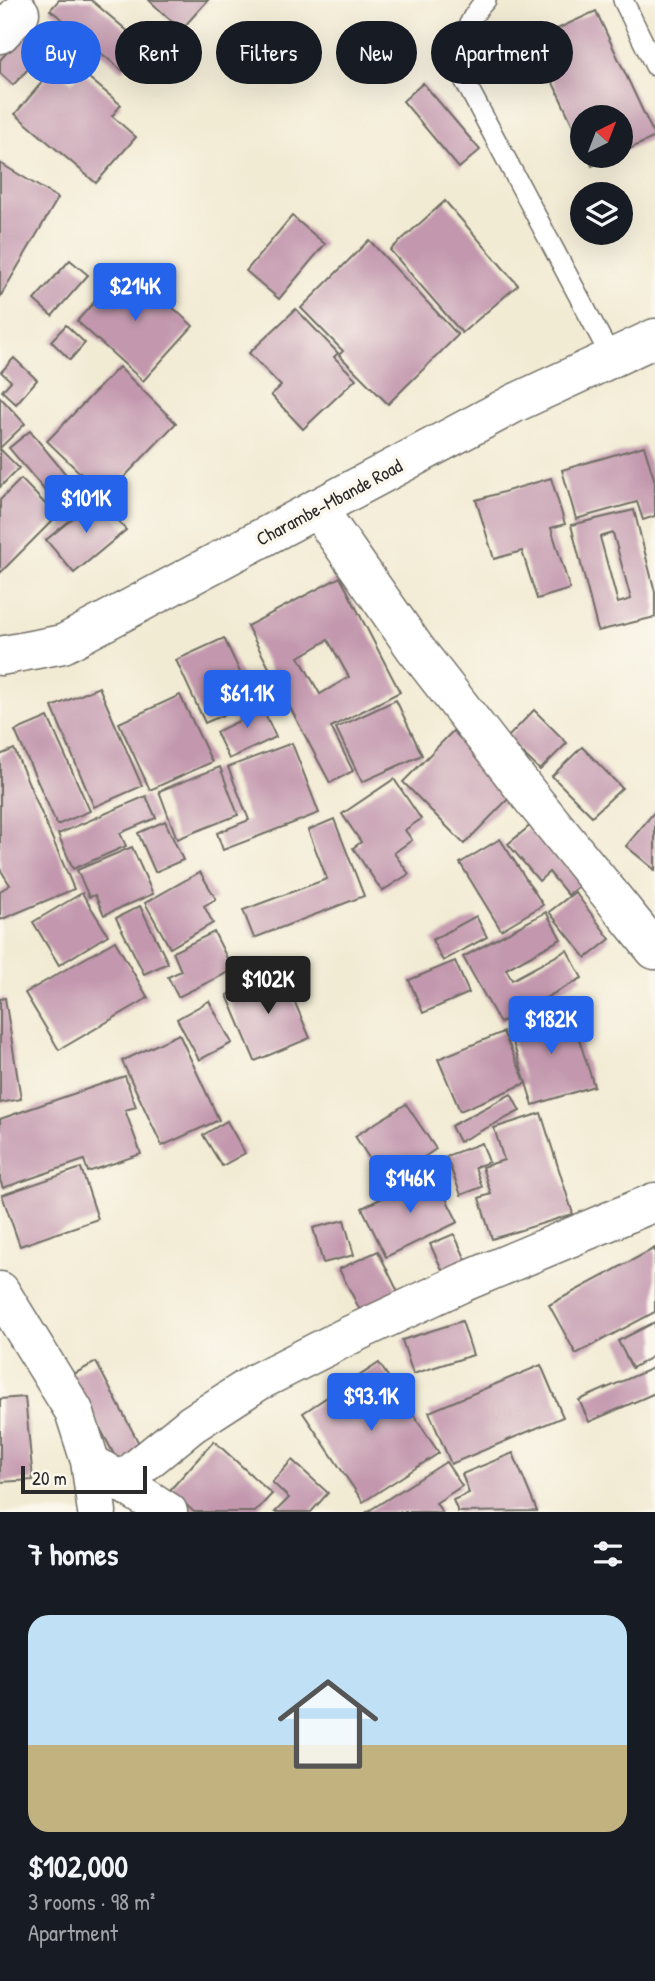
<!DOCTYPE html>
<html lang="en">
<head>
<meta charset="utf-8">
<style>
  body { margin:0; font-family:"Patrick Hand",sans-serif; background:#242831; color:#f1f3f6; height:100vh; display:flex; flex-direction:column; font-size:26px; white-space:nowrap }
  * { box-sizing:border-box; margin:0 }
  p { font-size:23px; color:#9ea1a6 }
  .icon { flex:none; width:38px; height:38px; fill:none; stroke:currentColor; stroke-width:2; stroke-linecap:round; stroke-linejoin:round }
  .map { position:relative; height:1512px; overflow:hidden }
  .drawer { display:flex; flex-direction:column; background:#171b24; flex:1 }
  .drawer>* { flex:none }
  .top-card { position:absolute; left:21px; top:21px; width:614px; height:63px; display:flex; gap:14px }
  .needle { width:46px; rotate:42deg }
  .fabs { position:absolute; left:570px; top:105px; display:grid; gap:14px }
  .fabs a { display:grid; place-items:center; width:63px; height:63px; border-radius:50%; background:#171b24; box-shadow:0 7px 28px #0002; font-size:35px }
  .scale { position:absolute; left:21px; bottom:18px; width:126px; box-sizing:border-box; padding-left:7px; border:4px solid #2b2b2b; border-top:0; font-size:19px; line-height:24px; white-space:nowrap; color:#2b2b2b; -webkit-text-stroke:5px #fbf7ec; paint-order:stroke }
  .price { position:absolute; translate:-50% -60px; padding:0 16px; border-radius:7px; background:#2563eb; color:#fff; font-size:23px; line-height:46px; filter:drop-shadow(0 2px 4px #0008) }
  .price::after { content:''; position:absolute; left:50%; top:42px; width:21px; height:16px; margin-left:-10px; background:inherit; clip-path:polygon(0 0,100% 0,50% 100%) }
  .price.selected { background:#222; color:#fff }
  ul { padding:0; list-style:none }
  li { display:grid; align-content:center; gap:14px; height:371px; padding:0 28px }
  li+li { border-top:2px solid #363941 }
  li span { display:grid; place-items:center; height:217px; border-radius:21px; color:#555 }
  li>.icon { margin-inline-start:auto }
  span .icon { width:126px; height:126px; fill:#fffc; stroke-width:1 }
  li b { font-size:30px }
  h2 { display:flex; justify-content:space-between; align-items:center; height:84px; padding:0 28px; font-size:30px }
  .pill { padding:0 24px; border-radius:32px; background:#171b24; box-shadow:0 7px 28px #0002; font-size:24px; line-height:63px }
  .pill.selected { background:#2563eb; color:#fff }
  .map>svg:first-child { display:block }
  .building { fill:#c398ae; fill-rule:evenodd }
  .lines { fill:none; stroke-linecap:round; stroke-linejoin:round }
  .service-casing { stroke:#716e66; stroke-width:22 }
  .minor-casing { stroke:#716e66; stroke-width:41 }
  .primary-casing { stroke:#716e66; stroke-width:41 }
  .service { stroke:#fff; stroke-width:19 }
  .minor { stroke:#fff; stroke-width:38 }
  .primary { stroke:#fff; stroke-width:38 }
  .labels { text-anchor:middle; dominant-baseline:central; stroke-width:7; stroke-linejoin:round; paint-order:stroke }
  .street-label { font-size:19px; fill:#2b2b2b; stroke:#fbf7ec }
</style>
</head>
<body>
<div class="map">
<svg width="655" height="1512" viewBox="0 0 655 1512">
  <rect width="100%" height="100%" fill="#fbf7ec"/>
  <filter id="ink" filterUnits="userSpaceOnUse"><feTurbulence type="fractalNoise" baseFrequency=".0143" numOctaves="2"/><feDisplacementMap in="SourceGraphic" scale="14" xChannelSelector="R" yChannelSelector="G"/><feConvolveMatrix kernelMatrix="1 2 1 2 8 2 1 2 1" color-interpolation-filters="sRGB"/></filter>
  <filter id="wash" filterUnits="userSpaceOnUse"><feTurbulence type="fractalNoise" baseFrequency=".00686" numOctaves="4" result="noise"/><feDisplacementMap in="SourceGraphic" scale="28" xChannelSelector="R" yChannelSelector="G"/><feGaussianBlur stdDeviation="1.57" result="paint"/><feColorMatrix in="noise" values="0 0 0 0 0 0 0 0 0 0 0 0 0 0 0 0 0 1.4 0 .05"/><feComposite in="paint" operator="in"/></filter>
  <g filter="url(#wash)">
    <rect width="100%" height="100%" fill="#f2ebd4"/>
    <g id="blocks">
      <g class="building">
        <path d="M59,0h32l53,45 -21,26 -37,-30 -16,20 -25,-21 17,-21 -12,-9z"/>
        <path d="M149,0h59l-27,30z"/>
        <path d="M596,11l59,126 -34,16v-36h-38v30l-50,-107z"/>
        <path d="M29,28l20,19 -36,38 -13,-12v-13z"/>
        <path d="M55,67l17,15 10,-10 39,33 -9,11 24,21 -40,46 -81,-69z"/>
        <path d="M423,83l57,67 -21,18 -56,-67z"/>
        <path d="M587,156h27l-22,10z"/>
        <path d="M0,163l58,35 -58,99z"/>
        <path d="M445,201l73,84 -56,48 -72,-83z"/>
        <path d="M292,216l33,28 -46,55 -33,-28z"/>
        <path d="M369,240l89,95 -70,69 -49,-49 4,-4 -42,-43z"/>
        <path d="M70,260l18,15 -36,41 -18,-16z"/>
        <path d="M127,266l66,60 -50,55 -66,-60z"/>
        <path d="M296,309l42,44 -4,4 22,22 -53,50 -32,-34 10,-9 -32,-33z"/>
        <path d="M66,325l19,18 -15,17 -19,-19z"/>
        <path d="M14,358l23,22 -21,24 -14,-13 9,-10 -10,-9z"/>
        <path d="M119,367l57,56 -71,74 -58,-56z"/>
        <path d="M0,397l25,27 -25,24z"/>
        <path d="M30,431l58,70 -21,16 -58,-69z"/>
        <path d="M644,446l11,36v34l-12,4 -6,-18 -61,17 -14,-49z"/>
        <path d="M0,449l19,19 -19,19z"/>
        <path d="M551,478l14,46 -14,4 19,61 -33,10 -15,-48 -28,8 -18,-59z"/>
        <path d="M21,479l36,37 -57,57v-73z"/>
        <path d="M99,497l27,33 -52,43 -28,-33z"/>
        <path d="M634,510l21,82v25l-57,14 -27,-106zM613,533l18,66 -13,4 -18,-66z"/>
        <path d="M340,577l60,115 -69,35 22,44 -23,12 -83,-157zM328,640l21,37 -29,17 -21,-37z"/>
        <path d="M224,638l25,53 -26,12 5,10 -23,10 -29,-63z"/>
        <path d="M99,687l43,99 -48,21 -42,-100z"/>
        <path d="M180,695l32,67 -62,28 -31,-67z"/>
        <path d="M258,699l18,38 -47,22 -13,-27 25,-12 -5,-12z"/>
        <path d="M396,700l26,55 -60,27 -26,-54z"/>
        <path d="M534,710l33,33 -27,27 -33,-32z"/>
        <path d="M48,717l42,94 -33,14 -42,-94z"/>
        <path d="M453,731l61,62 -50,51 -61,-62z"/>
        <path d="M292,743l27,70 -96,37 -6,-17 32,-13 -21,-53z"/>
        <path d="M582,747l40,41 -30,28 -40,-40z"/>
        <path d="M14,749l60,140 -74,31v-29l10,-6 -10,-16v-114z"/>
        <path d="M220,767l18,48 -61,24 -18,-48z"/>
        <path d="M394,779l27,40 -16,11 7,10 -18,13 15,21 -27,17 -29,-43 8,-6 -19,-28z"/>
        <path d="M146,796l10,22 -36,15 6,13 -53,23 -15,-35z"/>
        <path d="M655,811v59l-29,-24z"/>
        <path d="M334,819l30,77 -110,42 -11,-28 84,-31 -19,-49z"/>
        <path d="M537,820l50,59 -19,16 -19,-23 -10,9 -31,-37z"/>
        <path d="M165,821l18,39 -28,12 -17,-39z"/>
        <path d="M500,839l43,66 -42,25 -41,-67z"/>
        <path d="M132,847l21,47 -49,21 -9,-20 -6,2 -12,-27z"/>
        <path d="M200,872l16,27 -12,7 9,17 -43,25 -25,-45z"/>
        <path d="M575,892l35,47 -24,19 -37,-46z"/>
        <path d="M82,893l26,42 -49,30 -26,-43z"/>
        <path d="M140,906l28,57 -24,11 -28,-56z"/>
        <path d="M546,912l15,27 -55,30 6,11 55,-30 15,28 -82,45 -37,-66z"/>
        <path d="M476,916l11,21 -44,24 -11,-21z"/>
        <path d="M214,932l19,38 -55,27 -10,-20 13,-6 -8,-19z"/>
        <path d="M115,941l33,57 -89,52 -34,-57z"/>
        <path d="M455,961l14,32 -46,20 -14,-33z"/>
        <path d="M282,972l28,66 -55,23 -28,-66z"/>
        <path d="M5,998l16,101 -21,4v-104z"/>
        <path d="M209,1001l23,42 -33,17 -22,-41z"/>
        <path d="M569,1008l25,78 -61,19 -25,-78z"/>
        <path d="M503,1032l23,51 -66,28 -22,-52z"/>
        <path d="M179,1034l40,86 -57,26 -40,-85z"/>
        <path d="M125,1076l11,31 -11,3 16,44 -53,18 -4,-12 -81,28 -3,-8v-61z"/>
        <path d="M511,1094l9,17 -61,31 -8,-16z"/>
        <path d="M406,1104l30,45 -51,34 -30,-47z"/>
        <path d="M541,1113l32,101 -81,25 -13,-41 12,-4 -9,-27 22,-7 -10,-32z"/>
        <path d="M227,1121l18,32 -23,13 -19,-31z"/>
        <path d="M482,1143l7,19 -14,5 7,20 -21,8 -15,-39z"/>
        <path d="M81,1168l17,51 -78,27 -18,-51z"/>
        <path d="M433,1173l25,49 -72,35 -24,-49z"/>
        <path d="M344,1220l10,35 -31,8 -10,-35z"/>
        <path d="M454,1234l13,28 -23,12 -14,-30z"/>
        <path d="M655,1248v64l-79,42 -27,-49z"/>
        <path d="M378,1251l22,45 -38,18 -23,-45z"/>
        <path d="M462,1321l11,34 -60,19 -11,-34z"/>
        <path d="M655,1322v33l-23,13 -14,-27z"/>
        <path d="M96,1362l47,89 -24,13 -47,-89z"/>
        <path d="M379,1363l60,90 -76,49 -60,-89z"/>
        <path d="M541,1365l22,52 -112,47 -22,-52z"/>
        <path d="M655,1367v26l-66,29 -10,-22z"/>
        <path d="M25,1397l8,83 -33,2v-83z"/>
        <path d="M214,1441l58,53 -17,18h-61l-24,-22z"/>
        <path d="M513,1453l24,58 -79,1 -5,-12 16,-7 -7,-19z"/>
        <path d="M292,1460l36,33 -17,19h-36l14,-14 -17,-16z"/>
        <path d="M446,1462l16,24 -26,17 6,9h-75z"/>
      </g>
    </g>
  </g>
  <g filter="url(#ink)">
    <use href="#blocks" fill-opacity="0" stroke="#716e66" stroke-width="2"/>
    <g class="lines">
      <defs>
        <g id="service">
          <path d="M486,0c-22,22 -25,44 -25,74l151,285"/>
          <path d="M623,0l32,66"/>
        </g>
        <g id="minor">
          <path d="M0,34l20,-21"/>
          <path d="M317,508l98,140 115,148 125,154"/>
          <path d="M0,1291l74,120 16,50 7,51"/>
          <path d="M99,1468l69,44"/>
          <path d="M119,1483l73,-59 65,-42 91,-46 116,-54 191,-80"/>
        </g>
        <path id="primary" d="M0,656l63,-12 452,-241 140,-65"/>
      </defs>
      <use href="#service" class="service-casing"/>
      <use href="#minor" class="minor-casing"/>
      <use href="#primary" class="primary-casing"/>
      <use href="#service" class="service"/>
      <use href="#minor" class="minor"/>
      <use href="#primary" class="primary"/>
    </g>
  </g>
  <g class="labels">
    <g class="street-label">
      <text transform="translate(329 502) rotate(-28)">Charambe-Mbande Road</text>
    </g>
  </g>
</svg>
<div class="fabs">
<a><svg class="needle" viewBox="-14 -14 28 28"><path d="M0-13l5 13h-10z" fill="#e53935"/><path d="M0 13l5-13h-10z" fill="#9ea1a6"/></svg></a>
<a><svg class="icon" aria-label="layers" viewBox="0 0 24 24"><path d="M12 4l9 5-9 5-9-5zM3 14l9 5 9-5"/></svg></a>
</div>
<div class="scale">20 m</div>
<b class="price" style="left:135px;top:323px">$214K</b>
<b class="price" style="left:86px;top:535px">$101K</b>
<b class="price" style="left:247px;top:730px">$61.1K</b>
<b class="price selected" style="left:268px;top:1016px">$102K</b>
<b class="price" style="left:551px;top:1056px">$182K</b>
<b class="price" style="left:410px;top:1215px">$146K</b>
<b class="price" style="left:371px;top:1433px">$93.1K</b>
<div class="top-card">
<a class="pill selected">Buy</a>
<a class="pill">Rent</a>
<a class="pill">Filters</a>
<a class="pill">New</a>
<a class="pill">Apartment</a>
</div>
</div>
<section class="drawer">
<h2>7 homes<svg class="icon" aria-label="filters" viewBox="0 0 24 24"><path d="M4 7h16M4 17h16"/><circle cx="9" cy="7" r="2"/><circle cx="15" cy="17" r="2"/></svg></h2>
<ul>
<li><span style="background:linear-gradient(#bfe0f5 60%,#c2b280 0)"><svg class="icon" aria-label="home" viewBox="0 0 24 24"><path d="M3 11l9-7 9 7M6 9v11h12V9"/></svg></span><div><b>$102,000</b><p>3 rooms · 98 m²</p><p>Apartment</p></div></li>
</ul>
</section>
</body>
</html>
